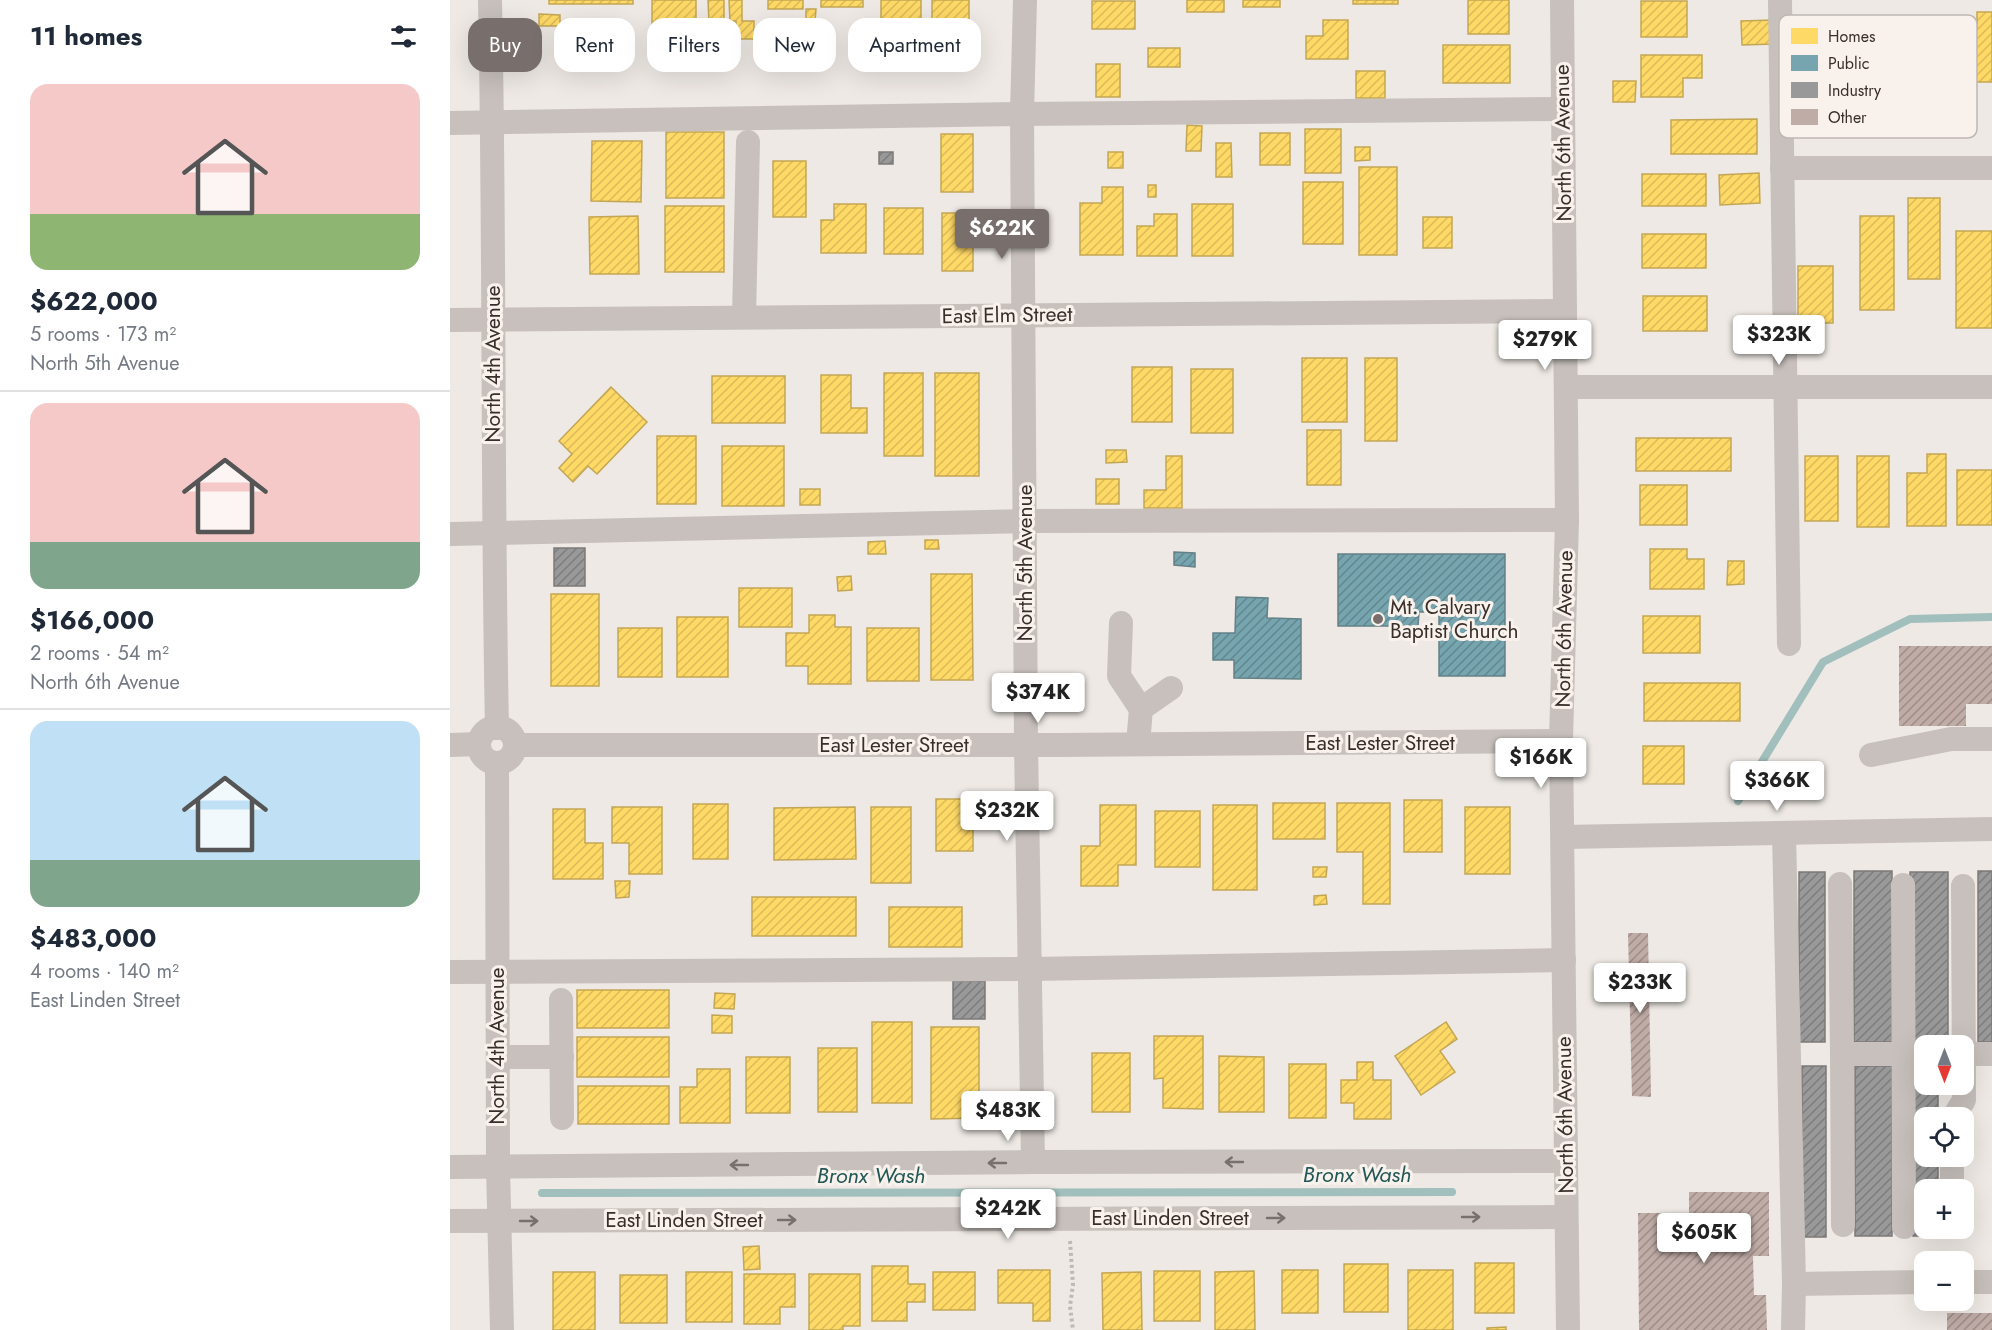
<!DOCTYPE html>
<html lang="en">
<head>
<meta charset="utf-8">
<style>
  body { margin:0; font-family:Jost,sans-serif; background:#f6f6f7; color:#1f2937; height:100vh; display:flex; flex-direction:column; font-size:22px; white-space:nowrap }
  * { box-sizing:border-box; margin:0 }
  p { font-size:20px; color:#747a83 }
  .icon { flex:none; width:33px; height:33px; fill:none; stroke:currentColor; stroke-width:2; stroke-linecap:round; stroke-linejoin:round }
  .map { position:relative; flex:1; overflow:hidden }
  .details { display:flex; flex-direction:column; background:#fff; width:450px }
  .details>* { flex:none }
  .banner { position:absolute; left:18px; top:18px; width:570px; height:54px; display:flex; gap:12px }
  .needle { width:39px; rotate:180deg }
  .tools { position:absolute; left:1464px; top:1035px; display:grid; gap:12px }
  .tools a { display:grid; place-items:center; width:60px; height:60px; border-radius:12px; background:#fff; box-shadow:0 6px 24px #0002; font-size:30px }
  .price { position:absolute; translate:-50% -51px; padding:0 14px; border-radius:6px; background:#fff; color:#222; font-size:20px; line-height:39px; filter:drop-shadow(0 2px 3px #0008) }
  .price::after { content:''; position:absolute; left:50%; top:36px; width:18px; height:14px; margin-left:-9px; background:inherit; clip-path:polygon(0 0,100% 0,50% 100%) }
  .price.selected { background:#786f6c; color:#fff }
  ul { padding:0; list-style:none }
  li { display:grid; align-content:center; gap:12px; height:318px; padding:0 30px }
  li+li { border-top:2px solid #e0e1e3 }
  li span { display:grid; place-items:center; height:186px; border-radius:18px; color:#555 }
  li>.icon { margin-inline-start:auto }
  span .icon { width:108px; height:108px; fill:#fffc; stroke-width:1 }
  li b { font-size:26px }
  h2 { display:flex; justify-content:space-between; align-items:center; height:72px; padding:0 30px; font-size:26px }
  .chip { padding:0 21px; border-radius:18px; background:#fff; box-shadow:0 6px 24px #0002; font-size:21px; line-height:54px }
  .chip.selected { background:#786f6c; color:#fff }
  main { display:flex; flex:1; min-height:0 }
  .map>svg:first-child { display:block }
  .homes { fill:url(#homes-hatch); stroke:#c3a654; stroke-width:1.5 }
  .public { fill:url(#public-hatch); stroke:#638187; stroke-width:1.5 }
  .industry { fill:url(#industry-hatch); stroke:#7c7978; stroke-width:1.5 }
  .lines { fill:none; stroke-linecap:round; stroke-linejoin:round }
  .stream { stroke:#a1bfbc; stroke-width:8 }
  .building { fill:url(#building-hatch) }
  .path { stroke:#bfb9b5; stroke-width:4; stroke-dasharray:3 3; stroke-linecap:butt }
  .minor { stroke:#c7c0bc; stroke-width:24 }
  .oneway { stroke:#78706c }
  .poi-dot { fill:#786f6c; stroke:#f9f2ec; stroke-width:2 }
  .labels { text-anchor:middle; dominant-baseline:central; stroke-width:6; stroke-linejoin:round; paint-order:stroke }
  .street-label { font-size:21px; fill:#382e2b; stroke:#f9f2ec }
  .poi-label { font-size:21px; fill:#382e2b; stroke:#f9f2ec; text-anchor:start }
  .water-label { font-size:22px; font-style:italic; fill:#225757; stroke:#f9f2ec }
  .key { fill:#f9f2ec; stroke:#bfb7b2; stroke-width:1.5 }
  .key-label { font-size:16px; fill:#382e2b }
</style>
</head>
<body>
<main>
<section class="details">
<h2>11 homes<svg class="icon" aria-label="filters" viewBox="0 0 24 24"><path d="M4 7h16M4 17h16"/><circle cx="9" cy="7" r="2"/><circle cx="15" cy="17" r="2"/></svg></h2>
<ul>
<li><span style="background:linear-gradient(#f6c9c9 70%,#8fb573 0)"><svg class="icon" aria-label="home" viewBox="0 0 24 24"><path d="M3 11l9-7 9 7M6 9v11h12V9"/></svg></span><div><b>$622,000</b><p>5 rooms · 173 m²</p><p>North 5th Avenue</p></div></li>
<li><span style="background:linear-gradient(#f6c9c9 75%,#7fa58c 0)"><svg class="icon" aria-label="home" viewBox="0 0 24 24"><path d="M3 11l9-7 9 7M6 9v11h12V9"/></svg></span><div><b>$166,000</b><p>2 rooms · 54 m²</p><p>North 6th Avenue</p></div></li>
<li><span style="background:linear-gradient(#bfe0f5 75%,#7fa58c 0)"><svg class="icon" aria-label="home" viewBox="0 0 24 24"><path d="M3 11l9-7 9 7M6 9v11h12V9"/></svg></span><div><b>$483,000</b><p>4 rooms · 140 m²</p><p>East Linden Street</p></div></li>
</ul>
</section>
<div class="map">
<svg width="1542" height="1330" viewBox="0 0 1542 1330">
  <defs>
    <pattern id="homes-hatch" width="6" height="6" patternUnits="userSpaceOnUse" patternTransform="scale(1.5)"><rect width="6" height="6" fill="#ffd966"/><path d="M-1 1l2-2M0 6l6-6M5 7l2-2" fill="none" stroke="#dbbb59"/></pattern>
    <pattern id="public-hatch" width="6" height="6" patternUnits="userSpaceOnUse" patternTransform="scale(1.5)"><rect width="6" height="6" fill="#76a5af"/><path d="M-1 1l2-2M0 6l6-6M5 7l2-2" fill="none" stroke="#62878f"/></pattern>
    <pattern id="industry-hatch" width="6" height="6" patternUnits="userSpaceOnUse" patternTransform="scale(1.5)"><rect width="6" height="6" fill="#999"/><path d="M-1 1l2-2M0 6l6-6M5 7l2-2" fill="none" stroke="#7e7d7d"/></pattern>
    <pattern id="building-hatch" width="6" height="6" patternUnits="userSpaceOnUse" patternTransform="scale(1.5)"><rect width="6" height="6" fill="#c0aca7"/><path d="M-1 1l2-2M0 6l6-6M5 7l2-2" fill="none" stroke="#9d8c88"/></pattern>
  </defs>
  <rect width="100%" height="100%" fill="#eee9e4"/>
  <g class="homes">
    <rect x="99" y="0" width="84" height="4"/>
    <rect x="202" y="0" width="44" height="27"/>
    <path d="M258,0h16v23h-15z"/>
    <path d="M279,0h13v21h12v18h-18v-18h-6z"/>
    <rect x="318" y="0" width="35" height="9"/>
    <rect x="371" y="0" width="42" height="7"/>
    <path d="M431,0h40v64h-15v-30h-25z"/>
    <rect x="482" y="0" width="37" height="25"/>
    <rect x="737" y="0" width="37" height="12"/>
    <rect x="793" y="0" width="37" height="7"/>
    <rect x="903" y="0" width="45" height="4"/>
    <rect x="1018" y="0" width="41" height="34"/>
    <rect x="642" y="1" width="43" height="28"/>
    <rect x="1191" y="1" width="46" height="36"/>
    <path d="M356,9h10l-1,12 -9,-1z"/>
    <path d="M1527,12h15v70h-38v-54h23z"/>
    <path d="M89,14l21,1v11h-21z"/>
    <path d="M873,20h25v39h-42v-23h17z"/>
    <path d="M1323,20v24l-31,1 -1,-24z"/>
    <rect x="486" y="32" width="17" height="21"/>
    <rect x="993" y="45" width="67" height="38"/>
    <rect x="698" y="48" width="32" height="19"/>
    <path d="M1191,55h61v23h-19v19h-42z"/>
    <rect x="646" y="64" width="24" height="33"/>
    <rect x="906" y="71" width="29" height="27"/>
    <path d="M1163,81h23l-1,21h-22z"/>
    <path d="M1307,119v35h-86v-34z"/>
    <path d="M737,125l15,1 -1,25h-15z"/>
    <rect x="855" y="129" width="36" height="44"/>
    <rect x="216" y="132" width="58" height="66"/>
    <rect x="810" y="133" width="30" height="32"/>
    <rect x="491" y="134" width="32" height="58"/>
    <path d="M142,141h50l-1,61 -50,-1z"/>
    <path d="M766,143h15l1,34h-16z"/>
    <path d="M905,147h15v13l-15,1z"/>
    <rect x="658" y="152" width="15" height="16"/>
    <rect x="323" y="161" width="33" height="56"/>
    <rect x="909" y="167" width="38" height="88"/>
    <path d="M1309,173l1,30 -40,2 -1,-30z"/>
    <rect x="1192" y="174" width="64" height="32"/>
    <rect x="853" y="182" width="40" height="62"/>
    <rect x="698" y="185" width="8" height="12"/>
    <path d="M652,187h21v68h-43v-52h22z"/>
    <rect x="1458" y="198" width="32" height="81"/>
    <path d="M384,204h32v49h-45v-33h13z"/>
    <rect x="742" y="204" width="41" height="52"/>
    <rect x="215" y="206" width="59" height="66"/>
    <rect x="434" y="208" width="39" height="46"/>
    <rect x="492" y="213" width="31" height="58"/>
    <path d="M704,214h23v42h-40v-30h17z"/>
    <path d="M188,216l1,58h-49l-1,-57z"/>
    <rect x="1410" y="216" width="34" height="94"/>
    <rect x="973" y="217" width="29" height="31"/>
    <rect x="1506" y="231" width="36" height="97"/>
    <rect x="1192" y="234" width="64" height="34"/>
    <rect x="1348" y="266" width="35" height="57"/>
    <rect x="1193" y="296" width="64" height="35"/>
    <rect x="852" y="358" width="45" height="64"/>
    <rect x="915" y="358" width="32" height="83"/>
    <rect x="682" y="367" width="40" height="55"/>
    <rect x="741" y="369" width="42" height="64"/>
    <rect x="434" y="373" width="39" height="83"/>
    <rect x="485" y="373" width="44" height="103"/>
    <path d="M371,375h30v33h16v25h-46z"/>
    <rect x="262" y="376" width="73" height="47"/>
    <path d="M161,387l36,35 -50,52 -9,-8 -15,16 -14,-14 13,-14 -13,-13z"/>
    <rect x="857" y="430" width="34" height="55"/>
    <rect x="207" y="436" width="39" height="68"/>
    <rect x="1186" y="438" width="95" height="33"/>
    <rect x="272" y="446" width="62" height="60"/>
    <path d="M656,450h20l1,12 -21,1z"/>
    <path d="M1477,454h19v72h-39v-53h20z"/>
    <path d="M716,456h16v52h-38v-18h22z"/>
    <rect x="1355" y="456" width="33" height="65"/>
    <rect x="1407" y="456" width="32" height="71"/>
    <rect x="1507" y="470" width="35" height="55"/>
    <rect x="646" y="479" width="23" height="25"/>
    <rect x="1190" y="485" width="47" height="40"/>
    <rect x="350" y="489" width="20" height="16"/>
    <path d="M475,540h13l1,9h-14z"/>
    <path d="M435,541l1,13h-18v-12z"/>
    <path d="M1200,549h37v10h17v30h-54z"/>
    <path d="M1278,561h16v23l-17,1z"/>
    <path d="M481,574h41l1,106h-42z"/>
    <path d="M401,576l1,14 -14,1 -1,-14z"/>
    <rect x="289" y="588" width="53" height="39"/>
    <rect x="101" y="594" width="48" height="92"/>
    <path d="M359,615h26v12h16v57h-43v-18h-22v-33h23z"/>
    <rect x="1193" y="616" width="57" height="37"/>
    <rect x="227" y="617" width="51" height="60"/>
    <rect x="168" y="628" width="44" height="49"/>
    <rect x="417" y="628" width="52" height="53"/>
    <rect x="1194" y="683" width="96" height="38"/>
    <rect x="1193" y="746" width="41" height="38"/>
    <rect x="486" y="799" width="37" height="52"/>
    <rect x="954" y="800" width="38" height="52"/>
    <rect x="823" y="803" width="52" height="36"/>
    <path d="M887,803h53v101h-27v-52h-26z"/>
    <rect x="243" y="804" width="35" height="55"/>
    <path d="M650,805h36v60h-18v21h-37v-40h19z"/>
    <rect x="763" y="805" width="44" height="85"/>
    <path d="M162,807h50v67h-33v-31h-17z"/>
    <path d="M405,807l1,52 -82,1v-52z"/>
    <rect x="421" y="807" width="40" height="76"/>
    <rect x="1015" y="807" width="45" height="67"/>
    <path d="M103,809h32v34h18v36h-50z"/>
    <rect x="705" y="811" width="45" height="56"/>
    <path d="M863,867h14l-1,10h-13z"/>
    <path d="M165,881h15l-1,16 -13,1z"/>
    <path d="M876,895l1,9 -13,1v-9z"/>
    <rect x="302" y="897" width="104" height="39"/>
    <rect x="439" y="907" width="73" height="40"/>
    <rect x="127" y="990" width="92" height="38"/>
    <path d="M265,993l20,1 -1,15 -20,-1z"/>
    <path d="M262,1015l20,1v17h-20z"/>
    <rect x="422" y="1022" width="40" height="81"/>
    <path d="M996,1022l11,17 -17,12 15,21 -34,23 -26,-39z"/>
    <path d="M481,1027h48v91l-48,1z"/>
    <path d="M704,1036h49v73l-40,-1v-30l-9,1z"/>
    <rect x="127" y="1037" width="92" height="40"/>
    <rect x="368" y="1048" width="39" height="64"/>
    <rect x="642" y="1053" width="38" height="59"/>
    <path d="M769,1056l45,1v55h-45z"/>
    <rect x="296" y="1057" width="44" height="56"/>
    <path d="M907,1062h16v18h18v39h-37v-16h-13v-23h16z"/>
    <rect x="839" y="1064" width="37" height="54"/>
    <path d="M247,1069h33v54h-50v-36h17z"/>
    <rect x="128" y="1086" width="91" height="38"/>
    <path d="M309,1246l1,23 -16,1 -1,-23z"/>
    <rect x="1025" y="1263" width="39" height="50"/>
    <rect x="894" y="1264" width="44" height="48"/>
    <path d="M422,1266h36v18h17v18h-18v19h-35z"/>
    <path d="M548,1270h52v51h-17v-18h-35z"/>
    <rect x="832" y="1270" width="36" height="43"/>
    <rect x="958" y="1270" width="45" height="60"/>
    <rect x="704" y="1271" width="46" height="50"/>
    <path d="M804,1271l1,59h-40v-58z"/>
    <rect x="103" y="1272" width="42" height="58"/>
    <rect x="236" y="1272" width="46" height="50"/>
    <rect x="483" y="1272" width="42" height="38"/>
    <path d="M691,1272l1,58h-39l-1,-57z"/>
    <path d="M294,1274h51v33h-15v17h-36z"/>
    <path d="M359,1274h51v52h-17v4h-34z"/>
    <rect x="170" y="1275" width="47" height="48"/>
    <path d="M1056,1327v3h-19v-2z"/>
  </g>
  <g class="public">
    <path d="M724,552l21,1v14l-21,-2z"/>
    <path d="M888,554h167v122h-66v-64h-20l-1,14h-80z"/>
    <path d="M786,597l32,1 -1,20 34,1v60l-67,-1v-18h-21v-27h22z"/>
  </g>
  <g class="industry">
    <rect x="429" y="152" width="14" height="12"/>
    <rect x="104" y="548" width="31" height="38"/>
    <rect x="1404" y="871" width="38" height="171"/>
    <rect x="1528" y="871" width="14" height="171"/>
    <rect x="1349" y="872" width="26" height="170"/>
    <rect x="1460" y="872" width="38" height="170"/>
    <rect x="503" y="981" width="32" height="38"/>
    <path d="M1463,1064h11v20h14v34h-14v38h14v34h-14v38h14v8h-25z"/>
    <rect x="1352" y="1066" width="24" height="171"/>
    <rect x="1405" y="1066" width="37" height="170"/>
  </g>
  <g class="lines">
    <g class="stream">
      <path d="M1288,801l85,-139 87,-43 82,-2"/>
      <path d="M92,1193l910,-1"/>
    </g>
  </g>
  <g class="building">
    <path d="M1449,646h93v58h-26v22h-67z"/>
    <path d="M1178,933h20l3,164 -19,-1z"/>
    <path d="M1239,1192h80v64h-16l1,39h12l1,35h-128l-1,-117h51z"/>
    <rect x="1497" y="1313" width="45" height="17"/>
  </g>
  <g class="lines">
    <path class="path" d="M620,1241l3,44 -3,21 3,24"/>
    <g class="minor">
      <path d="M40,0c5,243 2,485 7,728"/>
      <path d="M575,0l-3,114 4,631 7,417"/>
      <path d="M1112,0l5,520 -6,221 7,589"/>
      <path d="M1330,0l9,644"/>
      <path d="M0,123l572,-9 541,-5"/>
      <path d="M1332,168h210"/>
      <path d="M294,317l4,-175"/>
      <path d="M0,320l1115,-9"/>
      <path d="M1116,387h426"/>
      <path d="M0,534l575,-13 542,-1"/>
      <path d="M671,623l-2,53 22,33"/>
      <circle cx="47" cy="745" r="18"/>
      <path d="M688,744l3,-35 30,-21"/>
      <path d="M0,745l29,-1"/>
      <path d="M65,745h544l502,-4"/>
      <path d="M1421,755l80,-16h41"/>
      <path d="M47,763l1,404 4,163"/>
      <path d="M1334,833l10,451 -1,46"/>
      <path d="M1113,837l429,-8"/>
      <path d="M1390,884l2,170"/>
      <path d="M1453,885l1,342"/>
      <path d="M0,972l580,-3 534,-9"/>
      <path d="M111,1000l1,118"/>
      <path d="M1514,1054h28"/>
      <path d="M48,1057h64"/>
      <path d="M1503,1118l11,-18 -1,-214"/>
      <path d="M1502,1156v34"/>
      <path d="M0,1167l583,-5 532,-1"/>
      <path d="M0,1221l1116,-4"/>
      <path d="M1393,1225l-1,-171h82"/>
      <path d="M1514,1282h28"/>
      <path d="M1344,1284l130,-2"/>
    </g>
  </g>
  <defs><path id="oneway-shaft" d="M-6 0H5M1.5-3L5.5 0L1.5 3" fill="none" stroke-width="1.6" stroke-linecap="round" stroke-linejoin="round" transform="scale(1.5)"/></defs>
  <g class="oneway">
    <use href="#oneway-shaft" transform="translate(784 1162) rotate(180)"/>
    <use href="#oneway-shaft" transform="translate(547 1163) rotate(180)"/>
    <use href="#oneway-shaft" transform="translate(289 1165) rotate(180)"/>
    <use href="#oneway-shaft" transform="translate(1021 1217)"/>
    <use href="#oneway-shaft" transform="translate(826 1218)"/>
    <use href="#oneway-shaft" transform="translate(337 1220)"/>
    <use href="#oneway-shaft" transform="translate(79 1221)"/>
  </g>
  <circle class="poi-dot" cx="928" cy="619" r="6"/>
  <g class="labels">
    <g class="street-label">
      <text transform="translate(1113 143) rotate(-91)">North 6th Avenue</text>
      <text transform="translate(557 315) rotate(-1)">East Elm Street</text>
      <text transform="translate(43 364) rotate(-90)">North 4th Avenue</text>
      <text transform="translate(575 563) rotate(-90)">North 5th Avenue</text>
      <text transform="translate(1114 629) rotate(-89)">North 6th Avenue</text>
      <text x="930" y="743">East Lester Street</text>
      <text x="444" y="745">East Lester Street</text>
      <text transform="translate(47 1046) rotate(-90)">North 4th Avenue</text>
      <text transform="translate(1115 1115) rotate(-91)">North 6th Avenue</text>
      <text x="720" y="1218">East Linden Street</text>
      <text x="234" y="1220">East Linden Street</text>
    </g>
    <g class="poi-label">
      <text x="940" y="607">Mt. Calvary<tspan x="940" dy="24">Baptist Church</tspan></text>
    </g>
    <g class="water-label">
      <text x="907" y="1174">Bronx Wash</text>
      <text x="421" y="1175">Bronx Wash</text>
    </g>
  </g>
  <rect x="1329" y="15" width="198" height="123" rx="9" class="key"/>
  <rect x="1341" y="28" width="27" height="16" fill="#ffd966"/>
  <rect x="1341" y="55" width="27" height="16" fill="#76a5af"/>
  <rect x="1341" y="82" width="27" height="16" fill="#999"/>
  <rect x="1341" y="109" width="27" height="16" fill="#c0aca7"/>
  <g class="key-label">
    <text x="1378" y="42">Homes</text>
    <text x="1378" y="69">Public</text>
    <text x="1378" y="96">Industry</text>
    <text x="1378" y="123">Other</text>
  </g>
</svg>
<div class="tools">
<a><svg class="needle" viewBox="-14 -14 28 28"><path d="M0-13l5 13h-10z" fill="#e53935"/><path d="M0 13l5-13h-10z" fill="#747a83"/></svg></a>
<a><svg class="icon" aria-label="locate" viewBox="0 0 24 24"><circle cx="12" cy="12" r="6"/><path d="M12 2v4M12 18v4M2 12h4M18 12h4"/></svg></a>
<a>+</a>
<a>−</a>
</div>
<b class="price selected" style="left:552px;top:260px">$622K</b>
<b class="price" style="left:1329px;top:366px">$323K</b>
<b class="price" style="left:1095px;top:371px">$279K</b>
<b class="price" style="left:588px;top:724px">$374K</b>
<b class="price" style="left:1091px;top:789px">$166K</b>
<b class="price" style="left:1327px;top:812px">$366K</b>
<b class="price" style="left:557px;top:842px">$232K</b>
<b class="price" style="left:1190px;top:1014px">$233K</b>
<b class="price" style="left:558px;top:1142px">$483K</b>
<b class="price" style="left:558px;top:1240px">$242K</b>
<b class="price" style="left:1254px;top:1264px">$605K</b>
<div class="banner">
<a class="chip selected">Buy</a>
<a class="chip">Rent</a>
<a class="chip">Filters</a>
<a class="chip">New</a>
<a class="chip">Apartment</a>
</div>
</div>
</main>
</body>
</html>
